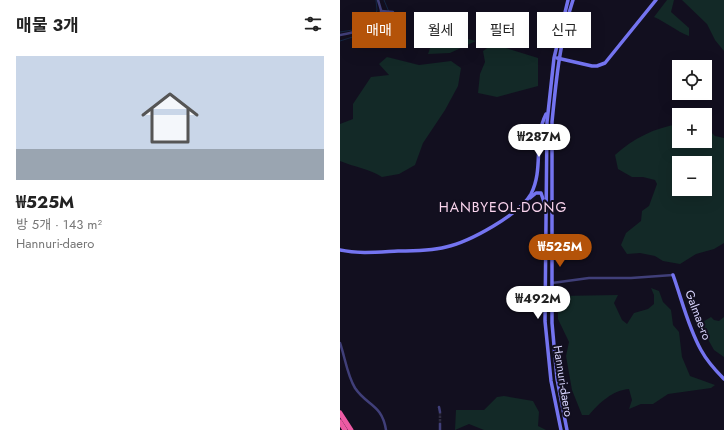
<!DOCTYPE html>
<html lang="ko">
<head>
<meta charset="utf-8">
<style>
  body { margin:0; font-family:Jost,"Noto Sans KR",sans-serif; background:#f2f2f2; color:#222; height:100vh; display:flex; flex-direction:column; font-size:15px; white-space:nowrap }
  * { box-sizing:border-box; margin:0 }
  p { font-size:13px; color:#767676 }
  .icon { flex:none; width:22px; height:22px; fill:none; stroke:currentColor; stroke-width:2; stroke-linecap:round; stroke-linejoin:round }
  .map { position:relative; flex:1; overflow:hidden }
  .panel { display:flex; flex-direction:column; background:#fff; width:340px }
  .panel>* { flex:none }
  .top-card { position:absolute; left:12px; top:12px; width:312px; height:36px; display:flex; gap:8px }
  .buttons { position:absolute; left:332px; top:60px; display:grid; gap:8px }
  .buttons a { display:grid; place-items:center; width:40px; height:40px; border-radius:0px; background:#fff; box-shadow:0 4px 16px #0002; font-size:20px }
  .price { position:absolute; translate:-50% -34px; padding:0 9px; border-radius:14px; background:#fff; color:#222; font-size:13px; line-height:26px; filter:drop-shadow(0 1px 2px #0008) }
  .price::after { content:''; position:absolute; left:50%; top:24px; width:12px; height:9px; margin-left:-6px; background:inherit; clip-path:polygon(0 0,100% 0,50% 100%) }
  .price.on { background:#b45309; color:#fff }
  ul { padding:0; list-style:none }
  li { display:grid; align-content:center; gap:8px; height:212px; padding:0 16px }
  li+li { border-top:1px solid #e0e0e0 }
  li span { display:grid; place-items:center; height:124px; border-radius:0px; color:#555 }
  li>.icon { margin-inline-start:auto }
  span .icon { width:72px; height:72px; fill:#fffc; stroke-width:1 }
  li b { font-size:17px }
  h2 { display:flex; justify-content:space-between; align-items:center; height:48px; padding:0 16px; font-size:17px }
  .tag { padding:0 14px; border-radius:0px; background:#fff; box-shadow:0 4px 16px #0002; font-size:14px; line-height:36px }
  .tag.on { background:#b45309; color:#fff }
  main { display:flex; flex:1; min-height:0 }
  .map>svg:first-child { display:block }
  .green { fill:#132927; fill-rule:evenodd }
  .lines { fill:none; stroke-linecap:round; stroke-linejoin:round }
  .stream { stroke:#142844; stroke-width:1 }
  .street-tunnel { stroke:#2f2c40; stroke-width:2.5; stroke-dasharray:2.5 1; stroke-linecap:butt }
  .street { stroke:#403f79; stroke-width:2.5 }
  .secondary { stroke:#7474f0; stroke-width:3.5 }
  .highway { stroke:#ed5ba4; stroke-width:5 }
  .labels { text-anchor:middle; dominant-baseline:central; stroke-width:4; stroke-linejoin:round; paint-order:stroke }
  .street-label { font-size:12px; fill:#d6d2fa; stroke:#120f1f }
  .quarter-label { font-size:14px; letter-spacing:1px; fill:#fad4ed; stroke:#120f1f }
</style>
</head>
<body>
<main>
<section class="panel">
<h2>매물 3개<svg class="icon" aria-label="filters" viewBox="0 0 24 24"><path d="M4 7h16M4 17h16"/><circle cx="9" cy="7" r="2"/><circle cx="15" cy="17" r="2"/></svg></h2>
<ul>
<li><span style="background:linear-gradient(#c9d6e8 75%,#9aa5b1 0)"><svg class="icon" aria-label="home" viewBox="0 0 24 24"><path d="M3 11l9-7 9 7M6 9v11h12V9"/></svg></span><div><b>₩525M</b><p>방 5개 · 143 m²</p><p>Hannuri-daero</p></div></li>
</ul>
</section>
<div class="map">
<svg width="384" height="430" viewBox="0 0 384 430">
  <rect width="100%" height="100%" fill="#120f1f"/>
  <g class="green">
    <path d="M327,0h7l-3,12 18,16v8c-13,-5 -23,-14 -35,-19z"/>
    <path d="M342,0h42v51l-9,-11 -8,-16z"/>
    <path d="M96,31l40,10 -26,12 -22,1z"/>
    <path d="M153,44l45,14v28l-41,11 -19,-4 2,-19 5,-12 -2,-11z"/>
    <path d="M47,57l32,8 32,-4 10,7 -3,18 -13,24 -22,33 -8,22 -16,9 -17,3c-12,-8 -28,-10 -42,-16v-37l13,-5v-15l18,-27 18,-2 -10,-11z"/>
    <path d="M339,124v17h26v-5l4,-6 6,6 9,2v105l-10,6 -18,5 -16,10 -17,-3 -8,-5 -15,-3 -13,1 -6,-9 5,-12 15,-12 1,-10 7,-5 8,-22 -2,-4 -12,-3h-11l-14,-8 -3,-14c19,-17 39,-27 64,-31zM339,163h26v26h-26z"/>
    <path d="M311,288l8,3 4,11 8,8 2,15 6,7 3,25 8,19 25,9 -4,3 -43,6 -15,10h-12l-12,5 3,-9 -3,-11c-16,1 -30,14 -40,26h-7l-10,-25 -6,-34 3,-14 -11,-23v-23l60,-1 -4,8 8,17 5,4 7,-11 14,-4 6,-5v-9z"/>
    <path d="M371,317l3,3 5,1 5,-4v40l-10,-7 -13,-23 -5,-1z"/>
    <path d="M164,396l29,5 6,11 -1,14 8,4h-62l-15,-6 -14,6 1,-20h28l13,-13z"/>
  </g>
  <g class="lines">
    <g class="stream">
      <path d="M0,32l19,-3 15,-7 3,-12 -1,-10"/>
      <path d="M0,41l41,-13 6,-8 2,-8 -5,-12"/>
    </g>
    <path class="street-tunnel" d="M100,412v12"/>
    <g class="street">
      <path d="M41,11l12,1"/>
      <path d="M0,35c13,-3 43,-5 41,-25 -1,-3 -2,-7 -3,-10"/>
      <path d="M212,283l37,-5h42l42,-3"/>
      <path d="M0,343c5,14 7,32 15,45 12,18 27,16 31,42"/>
      <path d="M99,407l1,5"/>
      <path d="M100,424v6"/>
    </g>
    <g class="secondary">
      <path d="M217,58l35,8h5l8,-3 51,-63"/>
      <path d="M190,198l6,-5h5l4,12"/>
      <path d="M0,250c19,4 38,2 58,1 16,0 32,0 48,-4 23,-5 73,-32 85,-53 13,-25 2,-54 15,-80"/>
      <path d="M333,275c9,25 15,52 28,75 6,11 14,20 23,29"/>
      <path d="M221,430l-10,-49 -6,-60 2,-199 7,-64 14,-58"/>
      <path d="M227,430l-10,-51 -5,-56v-201c4,-41 8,-83 21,-122"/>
    </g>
    <g class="highway">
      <path d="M0,413l11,17"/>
      <path d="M0,422l5,8"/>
    </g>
  </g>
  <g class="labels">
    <g class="street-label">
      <text transform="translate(358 315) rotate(69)">Galmae-ro</text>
      <text transform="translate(223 381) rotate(81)">Hannuri-daero</text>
    </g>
    <g class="quarter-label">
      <text x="163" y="207">HANBYEOL-DONG</text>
    </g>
  </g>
</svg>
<div class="buttons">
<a><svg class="icon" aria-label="locate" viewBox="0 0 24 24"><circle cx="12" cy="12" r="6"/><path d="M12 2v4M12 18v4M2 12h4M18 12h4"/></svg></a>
<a>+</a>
<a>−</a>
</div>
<b class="price" style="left:199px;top:158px">₩287M</b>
<b class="price on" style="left:220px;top:268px">₩525M</b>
<b class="price" style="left:198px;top:320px">₩492M</b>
<div class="top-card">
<a class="tag on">매매</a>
<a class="tag">월세</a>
<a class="tag">필터</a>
<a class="tag">신규</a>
</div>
</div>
</main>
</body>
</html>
